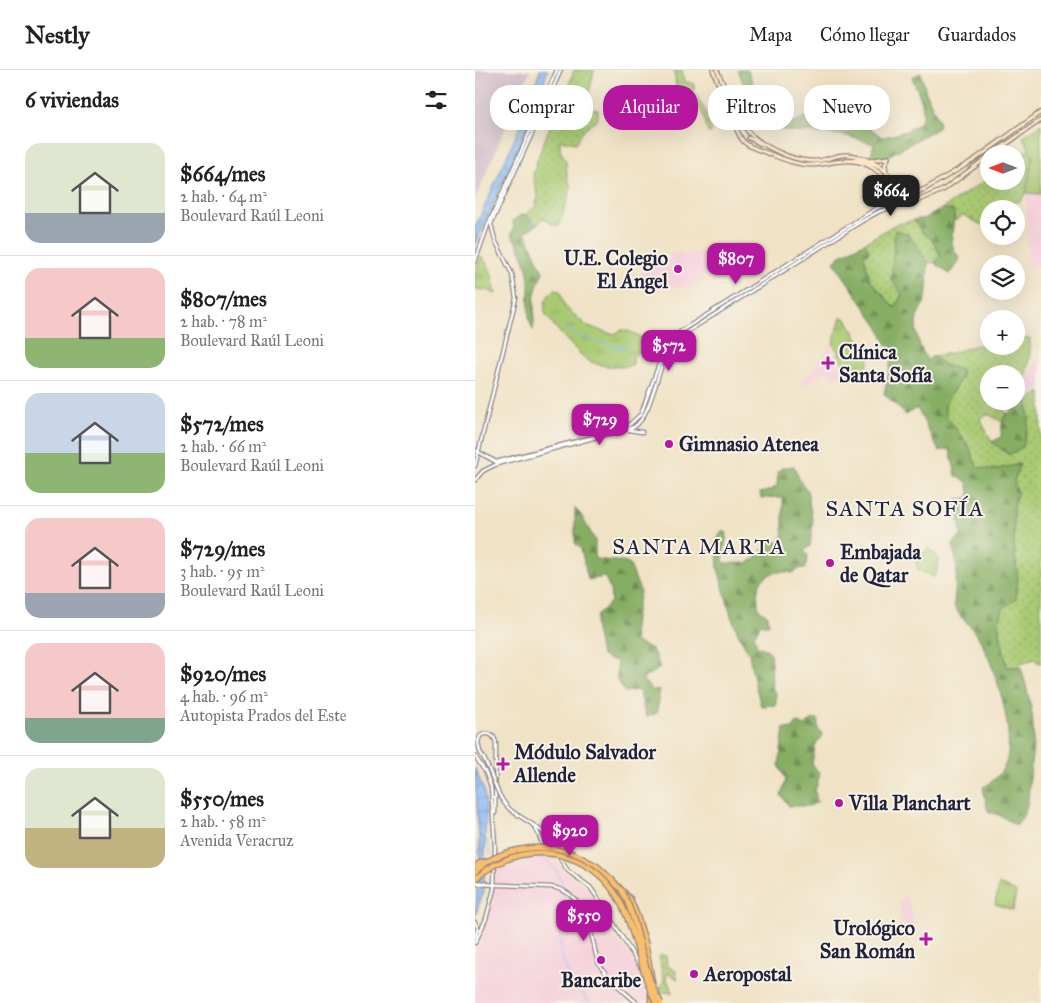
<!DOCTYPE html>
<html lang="es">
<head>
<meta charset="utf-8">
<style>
  body { margin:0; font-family:"IM FELL Great Primer",serif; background:#f2f2f2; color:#202124; height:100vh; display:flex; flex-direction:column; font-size:19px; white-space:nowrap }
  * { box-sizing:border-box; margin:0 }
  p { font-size:16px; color:#757577 }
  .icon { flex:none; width:28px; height:28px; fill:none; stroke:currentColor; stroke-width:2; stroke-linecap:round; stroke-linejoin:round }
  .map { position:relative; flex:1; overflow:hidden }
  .drawer { display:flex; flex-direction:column; background:#fff; width:475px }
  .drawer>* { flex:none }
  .top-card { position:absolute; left:15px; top:15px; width:475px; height:45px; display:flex; gap:10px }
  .needle { width:32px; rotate:270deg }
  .fabs { position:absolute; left:505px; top:75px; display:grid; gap:10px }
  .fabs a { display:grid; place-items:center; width:45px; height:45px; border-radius:50%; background:#fff; box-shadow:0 5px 20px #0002; font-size:25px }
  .price { position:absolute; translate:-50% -42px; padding:0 11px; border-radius:10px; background:#b5179e; color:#fff; font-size:16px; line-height:32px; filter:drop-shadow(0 1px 2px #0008) }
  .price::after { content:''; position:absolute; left:50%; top:30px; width:15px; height:11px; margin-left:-8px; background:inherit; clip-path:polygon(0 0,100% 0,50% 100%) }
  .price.active { background:#222; color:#fff }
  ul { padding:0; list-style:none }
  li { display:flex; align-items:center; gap:15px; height:125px; padding:0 25px }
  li+li { border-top:1px solid #e0e0e0 }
  li span { display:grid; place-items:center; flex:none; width:140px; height:100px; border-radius:15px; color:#555 }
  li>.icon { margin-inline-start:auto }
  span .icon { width:60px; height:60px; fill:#fffc; stroke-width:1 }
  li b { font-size:21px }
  h2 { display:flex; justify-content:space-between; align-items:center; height:60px; padding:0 25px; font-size:21px }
  .pill { padding:0 18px; border-radius:20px; background:#fff; box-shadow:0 5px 20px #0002; font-size:18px; line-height:45px }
  .pill.active { background:#b5179e; color:#fff }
  header { display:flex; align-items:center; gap:30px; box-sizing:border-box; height:70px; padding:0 25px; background:#fff; border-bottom:1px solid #e0e0e0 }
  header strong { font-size:24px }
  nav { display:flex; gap:28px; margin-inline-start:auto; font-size:18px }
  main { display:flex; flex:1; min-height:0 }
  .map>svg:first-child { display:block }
  .built { fill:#f5cfda }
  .industrial { fill:#d1bdcb }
  .grass { fill:url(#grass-dots); stroke:#667656 }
  .forest { fill:url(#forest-firs); stroke:#546850 }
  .park { fill:url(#park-tufts); stroke:#667656 }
  .garden { fill:#a9ca72; stroke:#667656 }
  .water { fill:url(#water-waves); stroke:#566e98 }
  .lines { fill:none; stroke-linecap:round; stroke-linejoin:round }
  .stream { stroke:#8bbbf6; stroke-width:1 }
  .tertiary-casing { stroke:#898280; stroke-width:5 }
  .secondary-casing { stroke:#898280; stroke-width:5.5 }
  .motorway-casing { stroke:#898280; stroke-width:7 }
  .tertiary { stroke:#fff; stroke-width:2.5 }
  .secondary { stroke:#fde5c5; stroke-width:3 }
  .motorway { stroke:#fabe6d; stroke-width:4.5 }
  .tertiary-bridge-casing { stroke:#898280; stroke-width:5; stroke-linecap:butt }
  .motorway-bridge-casing { stroke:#898280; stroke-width:7; stroke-linecap:butt }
  .tertiary-bridge { stroke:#fff; stroke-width:2.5 }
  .motorway-bridge { stroke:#fabe6d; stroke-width:4.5 }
  .poi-dot { fill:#b5179e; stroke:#f7f3e8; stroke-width:2 }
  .labels { text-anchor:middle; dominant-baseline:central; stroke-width:4; stroke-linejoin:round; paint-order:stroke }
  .poi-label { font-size:20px; font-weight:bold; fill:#22223b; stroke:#f7f3e8; text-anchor:start }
  .quarter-label { font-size:22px; letter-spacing:1px; fill:#22223b; stroke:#f7f3e8 }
</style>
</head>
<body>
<header>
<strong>Nestly</strong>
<nav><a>Mapa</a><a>Cómo llegar</a><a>Guardados</a></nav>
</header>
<main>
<section class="drawer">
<h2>6 viviendas<svg class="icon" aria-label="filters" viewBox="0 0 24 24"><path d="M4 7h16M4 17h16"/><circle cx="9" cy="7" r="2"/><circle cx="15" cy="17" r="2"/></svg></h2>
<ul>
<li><span style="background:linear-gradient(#dfe7d0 70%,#9aa5b1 0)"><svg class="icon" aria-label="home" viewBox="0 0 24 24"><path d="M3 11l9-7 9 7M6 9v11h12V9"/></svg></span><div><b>$664/mes</b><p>2 hab. · 64 m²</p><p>Boulevard Raúl Leoni</p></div></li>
<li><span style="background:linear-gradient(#f6c9c9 70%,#8fb573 0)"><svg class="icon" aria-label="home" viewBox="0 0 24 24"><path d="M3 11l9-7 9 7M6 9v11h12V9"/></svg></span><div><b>$807/mes</b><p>2 hab. · 78 m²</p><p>Boulevard Raúl Leoni</p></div></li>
<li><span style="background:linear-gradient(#c9d6e8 60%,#8fb573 0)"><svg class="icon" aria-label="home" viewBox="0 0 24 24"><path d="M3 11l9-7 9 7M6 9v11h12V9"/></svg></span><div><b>$572/mes</b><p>2 hab. · 66 m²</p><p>Boulevard Raúl Leoni</p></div></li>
<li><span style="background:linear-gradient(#f6c9c9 75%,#9aa5b1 0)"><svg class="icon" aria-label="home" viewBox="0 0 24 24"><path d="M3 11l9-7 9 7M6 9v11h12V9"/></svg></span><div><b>$729/mes</b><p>3 hab. · 95 m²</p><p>Boulevard Raúl Leoni</p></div></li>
<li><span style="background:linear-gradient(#f6c9c9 75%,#7fa58c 0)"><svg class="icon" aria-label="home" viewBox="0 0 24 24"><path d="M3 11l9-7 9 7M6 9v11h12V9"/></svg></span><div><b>$920/mes</b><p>4 hab. · 96 m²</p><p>Autopista Prados del Este</p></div></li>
<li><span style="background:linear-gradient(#dfe7d0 60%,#c2b280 0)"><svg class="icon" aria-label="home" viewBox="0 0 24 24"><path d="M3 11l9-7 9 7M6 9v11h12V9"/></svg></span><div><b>$550/mes</b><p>2 hab. · 58 m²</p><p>Avenida Veracruz</p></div></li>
</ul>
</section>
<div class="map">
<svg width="566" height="933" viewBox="0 0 566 933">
  <defs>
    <pattern id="grass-dots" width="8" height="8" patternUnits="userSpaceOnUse" patternTransform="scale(1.25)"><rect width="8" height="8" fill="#a9ca72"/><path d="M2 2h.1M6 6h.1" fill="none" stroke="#91ad64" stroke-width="1.8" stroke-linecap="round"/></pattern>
    <pattern id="forest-firs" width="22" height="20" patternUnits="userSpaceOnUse" patternTransform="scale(1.25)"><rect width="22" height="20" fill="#86ae64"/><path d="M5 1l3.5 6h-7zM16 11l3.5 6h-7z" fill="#6d8d54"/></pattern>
    <pattern id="park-tufts" width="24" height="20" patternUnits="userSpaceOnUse" patternTransform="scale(1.25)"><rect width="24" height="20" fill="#a9ca72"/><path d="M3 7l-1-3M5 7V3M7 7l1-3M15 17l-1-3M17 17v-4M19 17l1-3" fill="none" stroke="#91ad64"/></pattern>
    <pattern id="water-waves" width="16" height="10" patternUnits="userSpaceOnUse" patternTransform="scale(1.25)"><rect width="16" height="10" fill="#8bbbf6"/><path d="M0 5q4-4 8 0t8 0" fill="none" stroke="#78a0d4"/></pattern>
  </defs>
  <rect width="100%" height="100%" fill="#f7f3e8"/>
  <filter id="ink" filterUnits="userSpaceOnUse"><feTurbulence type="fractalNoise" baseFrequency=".02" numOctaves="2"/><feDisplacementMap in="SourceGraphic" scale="10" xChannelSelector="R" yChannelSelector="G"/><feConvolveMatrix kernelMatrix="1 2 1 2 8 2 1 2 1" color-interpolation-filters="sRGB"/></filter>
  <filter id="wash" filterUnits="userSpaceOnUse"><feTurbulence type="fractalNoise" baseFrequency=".0096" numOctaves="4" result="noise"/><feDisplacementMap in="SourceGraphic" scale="20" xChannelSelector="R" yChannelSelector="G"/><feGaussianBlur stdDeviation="1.12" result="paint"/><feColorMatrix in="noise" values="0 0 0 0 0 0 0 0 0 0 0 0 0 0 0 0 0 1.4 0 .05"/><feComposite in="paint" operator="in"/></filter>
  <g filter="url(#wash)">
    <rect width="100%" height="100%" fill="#f0e2c5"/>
    <g class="built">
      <path d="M551,123l15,1v72l-13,1z"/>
      <path d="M242,182l-3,13 -5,8 -7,10 -8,4 -12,1 -12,-2 -10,2 -20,-1 6,-29 24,1 1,-6z"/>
      <path d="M355,273l14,30 -9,4 -6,-4 -4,-1 -22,14 -3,-2 27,-33z"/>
      <path d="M561,292l5,3v23l-25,12v-9l5,-4z"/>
      <path d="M67,766l20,34 23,16 13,17 20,39 15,17 9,15 5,20v9h-172v-56l12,-25 4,-16 4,-19v-22l12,2 19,-7 16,-2z"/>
      <path d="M428,825l3,1 6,14 1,16 -3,1 -10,-6v-19z"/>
    </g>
    <path class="industrial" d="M0,0h55l-55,130z"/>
    <g class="grass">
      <path d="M99,0h20l-8,37 12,3v9l-15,12 -7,12 -16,-3v10l6,11 1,15 4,12 -12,38 -7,-2 -9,-6 -6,7 -12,-10 10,-8 3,-10 -5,-22 4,-15 20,-52 4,-7 5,-4c0,-9 6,-18 8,-27z"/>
      <path d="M199,0h8l2,11 10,3v8l11,18 7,22 -4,1 -5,-18 -6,-11 -21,-17z"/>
      <path d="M555,79l3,7 -7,37 -6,8 -7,1 -6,7h-18v17l-2,2 -24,-13 -8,6 -2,-10 -10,-3 46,-30v3h27v-23z"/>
      <path d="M439,150l8,12 10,8 9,15 -6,8 -7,-1 -20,-28 -13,-4 -1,20 8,44 -7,14 -25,-28 -6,-24 6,-6 -6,-7 30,-18z"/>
      <path d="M555,268c1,13 -2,44 -14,53v-17h-27v27h14l-2,8 6,4 -5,9 -12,-7h-6l-4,4 12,23 18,13 19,-35 -2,-19 14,-9v271l-4,-1 -1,-3 -16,4 1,4h-14l-9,-43 5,-15 11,-65v-38l3,-14 -3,-11 6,-17 -26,6 -17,-3 -8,-20 -24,-33v-11l16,-25v-8l-17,-5 -12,-9 20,-3 25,-8 39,1v-6z"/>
      <path d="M186,885l5,1 1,10 8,4 3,9 -9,-5 -3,2 6,17 -12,-1 1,-7 3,-4 -5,-24z"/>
    </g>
    <g class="forest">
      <path d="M263,0h10c6,17 17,54 40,53 8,0 18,-7 25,-10 16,8 28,10 45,6l24,18c12,-2 42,-8 41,-25 0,-12 -7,-24 -11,-35l9,-4 5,20 13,28 -1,7 -50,28 -18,2 4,-14c-14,-4 -27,-9 -42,-10 -30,-3 -48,2 -75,-16z"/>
      <path d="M468,138l11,3c1,15 -8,35 6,46l-2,7 -9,10 -14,-11 6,-8 -9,-15 -10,-8 -8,-12 12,-2z"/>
      <path d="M46,145h4l12,10 -12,7 18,40c-5,10 -9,21 -9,33 0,9 1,16 -1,25 -8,-16 -3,-34 -4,-51 -2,-15 -9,-33 -18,-45l3,-5 -1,-9z"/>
      <path d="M420,160l13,4 20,28c-1,12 0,24 -2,36 -1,5 -5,9 -7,14 -7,16 0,35 9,49l4,-5 12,9 17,5v8l-16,25v11l24,33 8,20 17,3 26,-6 -6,17 3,11 -3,15v37l4,34 -2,21 -13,10 -5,15 9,43h14c5,20 12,40 12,61 1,17 -2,33 -3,50 -2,17 0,33 -14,47l-17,-10 -11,-4 -5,-24c10,-4 21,-16 24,-28 7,-31 -12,-93 -28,-121 -7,-12 -20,-20 -25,-33l3,-38 -4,-24 8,-8 -5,-35 14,-3 -3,-15 -11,-6 -6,-27 -11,2 -22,-43 -11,7 -22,-21 8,-38 -13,-28 -45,-66 7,-7 23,-12 6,7 -6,7 6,23 25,28 7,-14 -11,-15z"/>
      <path d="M552,331l2,19 -6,27 -14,8 -17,-13 9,-5c0,-23 7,-25 26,-36z"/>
      <path d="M319,396l6,15 7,9 6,33 -3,23 -6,5 4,5 -3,13 -4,-1 -9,5c-20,-5 -38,5 -34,28 0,2 0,5 1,7 2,3 7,6 9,8l1,8h-8l-7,12 3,10 11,4 3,4 1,34 4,5v12l-15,1 -7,-26 -5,-26 -11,-21 -7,-17 -13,-48 -1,-17h-10v-2l7,-4 8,-14 5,2 -4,27 2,3h23l10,-7 13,-17 8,4 4,-6v-40l-22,1 -1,-5 11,-3 6,-4 1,-15 4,-3z"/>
      <path d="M100,438l6,7 14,25v19l29,3 6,3 10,26 -6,33 1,18 17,7 8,19 -18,11 10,11h8l-3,23 -11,4 -7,-27 -14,2 -8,-11v-20l-10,-2 -6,-4 -6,-30 2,-11 9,-6 5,-7 -1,-12 -5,-12 -17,3 -7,-31 -6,-6z"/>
      <path d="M343,649v11l4,3v3l-7,10 -3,18 8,10 -5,17 2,11 -7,4h-21l-8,-11 5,-15 -7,-15 5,-37 8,1 5,-7 8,4 6,-6z"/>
    </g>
    <g class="park">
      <path d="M6,186c11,12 12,23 15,38l-10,-4 -11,-1v-16z"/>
      <path d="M80,219l5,2 5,16 21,18 21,8 7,1 8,-4 9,2 9,5 3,8 -1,5 -9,6v8c-8,6 -35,2 -44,-3 -8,-4 -42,-41 -44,-49 -2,-10 3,-17 10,-23z"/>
      <path d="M366,247l5,2 23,38 -1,7 -10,12 -5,1 -5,-3 -15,-31z"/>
      <path d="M524,814l17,8 -3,18 -18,-6z"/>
    </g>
    <g class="garden">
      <path d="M566,54v70l-15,-1 7,-37 -10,-19z"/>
      <path d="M453,478l5,3 6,9 -3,14 -3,3 -15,-7 -2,-8z"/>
    </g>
    <g class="water">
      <path d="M65,0h8l-10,31 -63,145v-18l47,-106z"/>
      <path d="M0,698l9,22 2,18 -2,83 -9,25 5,-55z"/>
    </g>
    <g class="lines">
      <g class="stream">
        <path d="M89,257l17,10 43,12"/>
        <path d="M143,276l7,-1"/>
        <path d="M11,769l2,3 2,13"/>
        <path d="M25,793c15,5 27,-10 41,-6 5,2 9,6 12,10 17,19 9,40 8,62 -1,10 0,21 2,31 4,15 18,30 26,43"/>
      </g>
    </g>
  </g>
  <g filter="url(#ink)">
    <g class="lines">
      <defs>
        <g id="tertiary">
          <path d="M0,192l13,-37 69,-155"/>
          <path d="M154,360l13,2"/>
          <path d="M0,380l21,12 120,-31 13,-6 12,-11 21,-58 10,-17 9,-8 196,-123 22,-10"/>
          <path d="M0,396l41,-168 -4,-24 -17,-34 -4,-16 70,-154"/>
          <path d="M0,410l8,-9 14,-7 137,-37c17,-11 23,-55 33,-75 3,-5 8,-11 12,-15l183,-116 18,-10 21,-6"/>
          <path d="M5,682l-2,-10 2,-6c8,-5 15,-1 16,8l-1,69"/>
          <path d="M0,686l11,17 5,14 4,58 -1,44 -8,30 -11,24"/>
          <path d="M38,742l19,12 11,8 25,39 22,16 13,19 38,62"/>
          <path d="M58,755l5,8 4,10"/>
          <path d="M0,812l11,1"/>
          <path d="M0,814l76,3c29,4 37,32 43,58 1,7 3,16 7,22 8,13 24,25 36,36"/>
          <path d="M0,852l3,6 -3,9"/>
        </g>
        <g id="secondary">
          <path d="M238,0c4,11 9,21 13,32 5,12 9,28 17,39 5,6 16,9 24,12 14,5 29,12 44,12 11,0 23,-4 34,-4 27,-2 48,20 56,44l16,-4 26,-11 46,-34"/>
          <path d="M242,0l14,32 18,31c15,14 43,28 63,28 11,1 20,-5 31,-6 6,-1 13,1 19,3 22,6 36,24 42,46"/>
          <path d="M274,68l12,6"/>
          <path d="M517,84l49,-34"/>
          <path d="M374,90l9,-1 20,7"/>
          <path d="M397,90l16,-2"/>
          <path d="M411,101l-1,-6 3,-7"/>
          <path d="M423,116l6,4 14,2"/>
          <path d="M427,128l23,-9 49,-29 67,-48"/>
          <path d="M415,132l4,-13"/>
        </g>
        <g id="motorway">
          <path d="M80,779l19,5 23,12 14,13 19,20 7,17 8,26 7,40"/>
          <path d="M0,797l5,-4 6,-1"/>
          <path d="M0,803l11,-11"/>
          <path d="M176,933v-11"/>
        </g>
      </defs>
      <use href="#tertiary" class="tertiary-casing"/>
      <use href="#secondary" class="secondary-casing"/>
      <use href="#motorway" class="motorway-casing"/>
      <use href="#tertiary" class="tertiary"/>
      <use href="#secondary" class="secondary"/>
      <use href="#motorway" class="motorway"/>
      <defs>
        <path id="tertiary-bridge" d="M5,682c13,18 15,47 33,60"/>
        <g id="motorway-bridge">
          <path d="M11,792c22,-12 44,-17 69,-13"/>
          <path d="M0,809c20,-18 42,-27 69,-26 16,1 30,5 43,13 49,29 46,92 69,137"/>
          <path d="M148,823c18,35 18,77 38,110"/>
        </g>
      </defs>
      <use href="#tertiary-bridge" class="tertiary-bridge-casing"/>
      <use href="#motorway-bridge" class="motorway-bridge-casing"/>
      <use href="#tertiary-bridge" class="tertiary-bridge"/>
      <use href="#motorway-bridge" class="motorway-bridge"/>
    </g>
  </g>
  <g class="poi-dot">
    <circle cx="203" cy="199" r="5"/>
    <path d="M350.5 285.5h5v5h5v5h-5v5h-5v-5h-5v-5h5z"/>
    <circle cx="194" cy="374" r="5"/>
    <circle cx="355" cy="493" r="5"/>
    <path d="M25.5 686.5h5v5h5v5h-5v5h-5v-5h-5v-5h5z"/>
    <circle cx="364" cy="733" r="5"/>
    <path d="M448.5 861.5h5v5h5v5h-5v5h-5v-5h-5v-5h5z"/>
    <circle cx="126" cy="890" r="5"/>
    <circle cx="219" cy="904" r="5"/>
  </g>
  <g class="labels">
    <g class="poi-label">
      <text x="193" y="188" text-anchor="end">U.E. Colegio<tspan x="193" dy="23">El Ángel</tspan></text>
      <text x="364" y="282">Clínica<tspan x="364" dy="23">Santa Sofía</tspan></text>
      <text x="204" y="374">Gimnasio Atenea</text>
      <text x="365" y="482">Embajada<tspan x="365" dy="23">de Qatar</tspan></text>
      <text x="39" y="682">Módulo Salvador<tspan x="39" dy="23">Allende</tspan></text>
      <text x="374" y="733">Villa Planchart</text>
      <text x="440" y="858" text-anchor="end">Urológico<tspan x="440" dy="23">San Román</tspan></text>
      <text x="229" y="904">Aeropostal</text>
      <text x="126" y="910" text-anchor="middle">Bancaribe</text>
    </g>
    <g class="quarter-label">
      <text x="430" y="438">SANTA SOFÍA</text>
      <text x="224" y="476">SANTA MARTA</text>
    </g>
  </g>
</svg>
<div class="fabs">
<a><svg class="needle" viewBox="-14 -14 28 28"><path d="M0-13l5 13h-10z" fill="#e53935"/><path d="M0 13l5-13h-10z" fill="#757577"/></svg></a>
<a><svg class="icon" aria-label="locate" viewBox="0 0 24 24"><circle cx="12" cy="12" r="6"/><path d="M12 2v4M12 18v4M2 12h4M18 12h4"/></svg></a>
<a><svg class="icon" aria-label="layers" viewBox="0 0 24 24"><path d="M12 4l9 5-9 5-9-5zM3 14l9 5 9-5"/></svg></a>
<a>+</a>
<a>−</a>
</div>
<b class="price active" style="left:416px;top:147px">$664</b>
<b class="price" style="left:261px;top:215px">$807</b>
<b class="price" style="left:194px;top:302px">$572</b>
<b class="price" style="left:125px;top:376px">$729</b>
<b class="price" style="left:95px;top:787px">$920</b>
<b class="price" style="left:109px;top:872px">$550</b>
<div class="top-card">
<a class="pill">Comprar</a>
<a class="pill active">Alquilar</a>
<a class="pill">Filtros</a>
<a class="pill">Nuevo</a>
</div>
</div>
</main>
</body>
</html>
